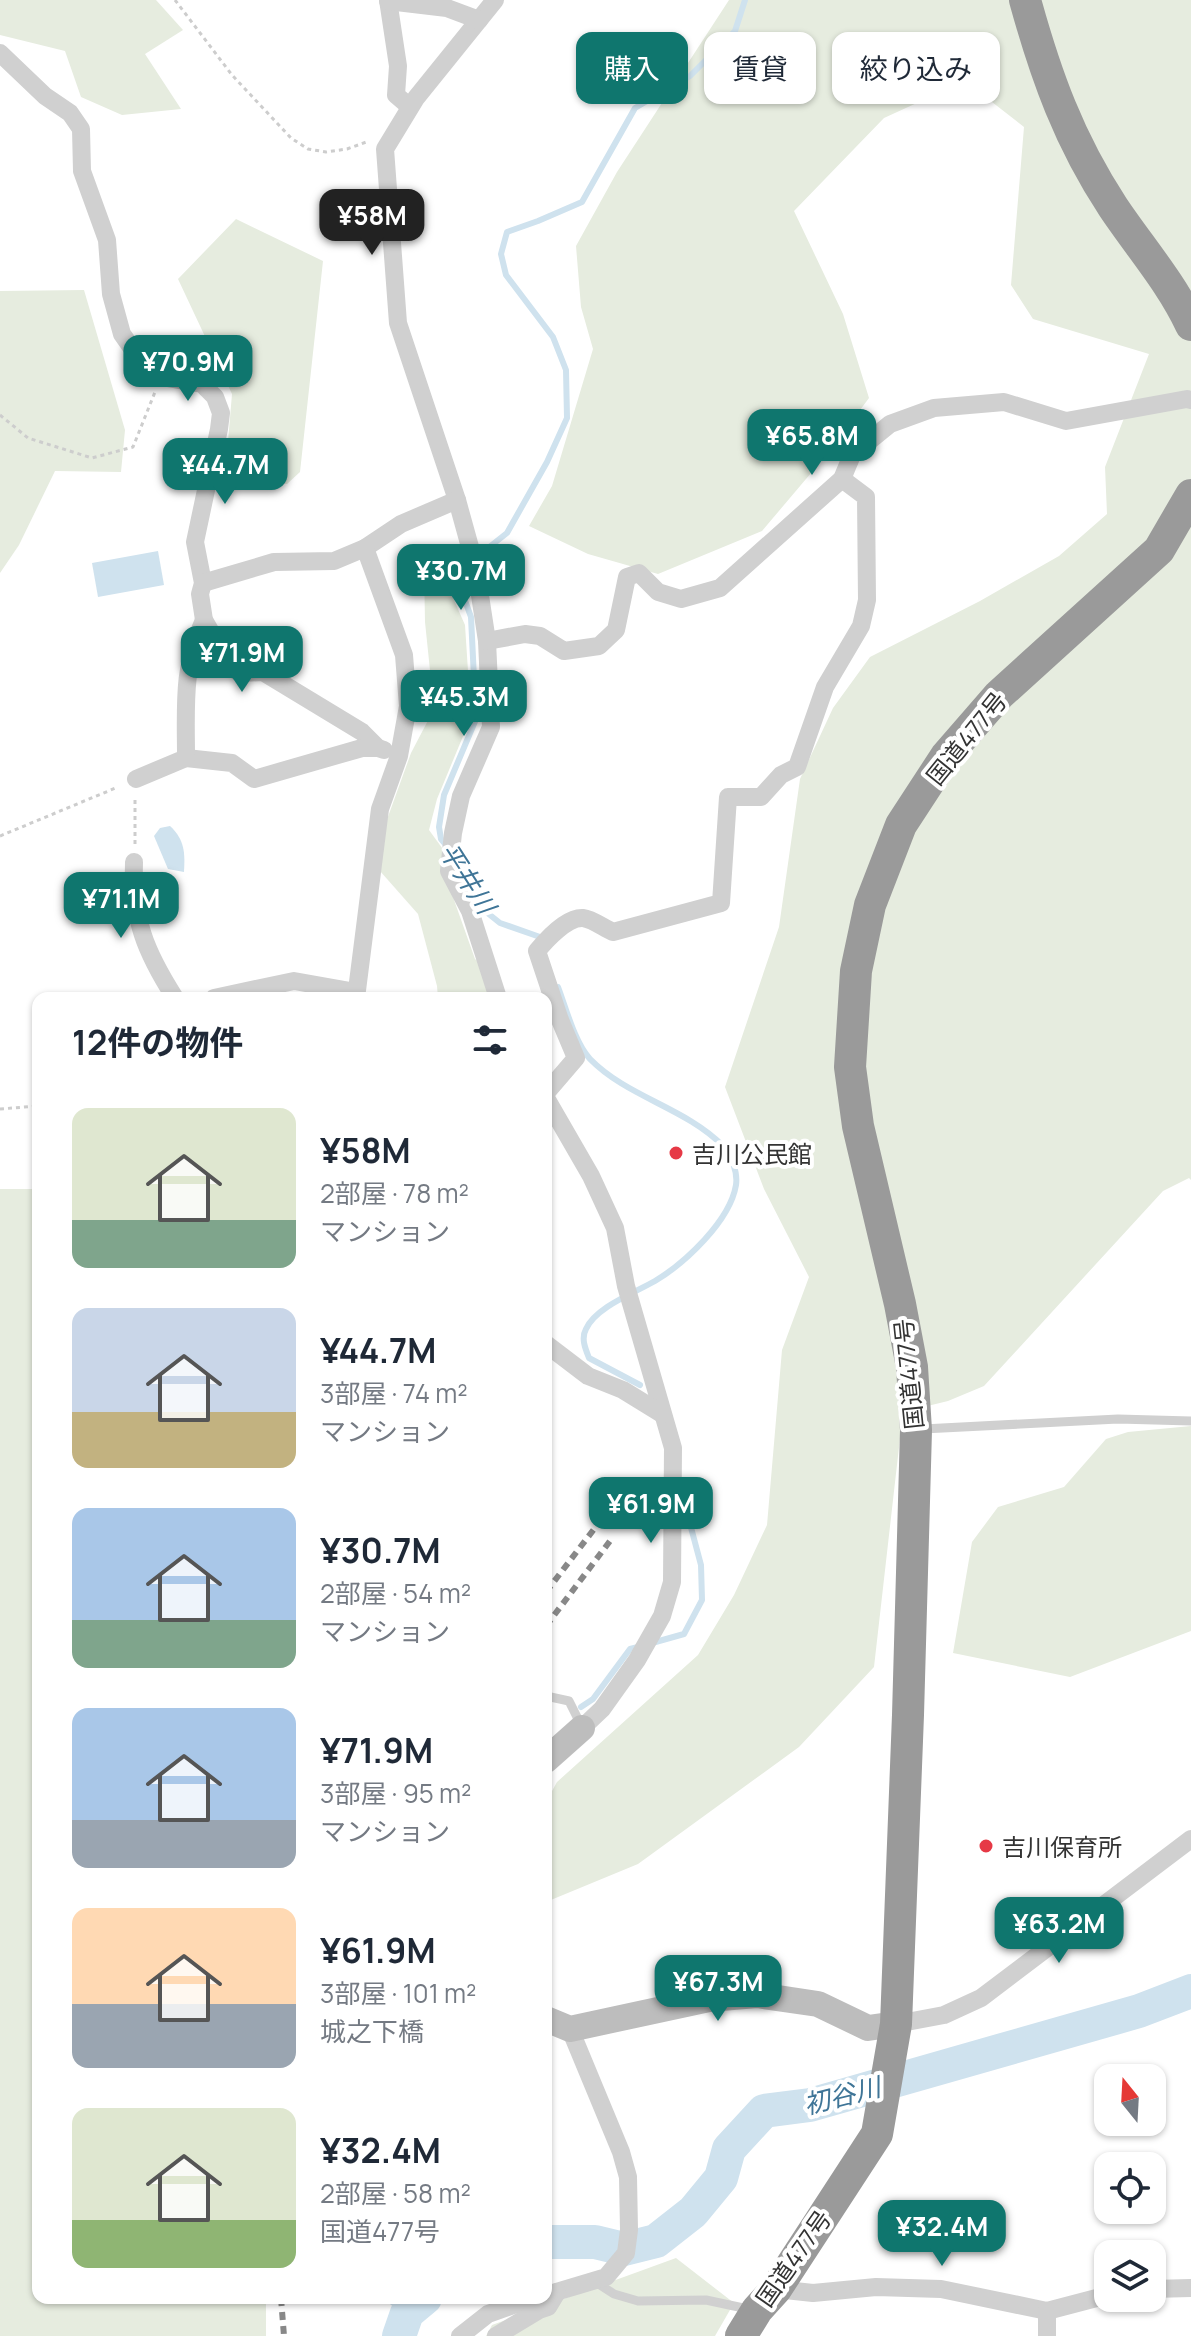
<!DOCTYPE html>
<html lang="ja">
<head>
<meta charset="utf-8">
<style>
  body { margin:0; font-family:Manrope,"Noto Sans JP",sans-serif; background:#f6f6f7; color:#1f2937; height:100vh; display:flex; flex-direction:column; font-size:30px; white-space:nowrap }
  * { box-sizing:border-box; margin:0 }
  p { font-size:26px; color:#747a83 }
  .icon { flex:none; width:44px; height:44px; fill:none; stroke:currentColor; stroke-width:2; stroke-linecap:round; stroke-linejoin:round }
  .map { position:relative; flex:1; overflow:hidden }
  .side { position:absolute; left:32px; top:992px; width:520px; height:1312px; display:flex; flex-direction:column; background:#fff; border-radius:16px; box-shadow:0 2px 6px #0004 }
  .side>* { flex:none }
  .hud { position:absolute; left:576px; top:32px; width:494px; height:72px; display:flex; gap:16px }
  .needle { width:52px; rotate:342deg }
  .fabs { position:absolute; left:1094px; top:2064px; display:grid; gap:16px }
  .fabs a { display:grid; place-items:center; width:72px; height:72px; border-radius:16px; background:#fff; box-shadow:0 2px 6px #0004; font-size:40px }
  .price { position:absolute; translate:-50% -68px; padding:0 18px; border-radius:16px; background:#0f766e; color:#fff; font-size:26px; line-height:52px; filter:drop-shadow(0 2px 4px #0008) }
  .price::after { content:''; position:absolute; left:50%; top:48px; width:24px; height:18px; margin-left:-12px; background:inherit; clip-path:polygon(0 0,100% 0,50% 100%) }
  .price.active { background:#222; color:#fff }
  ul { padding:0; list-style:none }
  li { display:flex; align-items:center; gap:24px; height:200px; padding:0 40px }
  li span { display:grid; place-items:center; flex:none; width:224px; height:160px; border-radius:16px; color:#555 }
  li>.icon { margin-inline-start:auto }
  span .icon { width:96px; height:96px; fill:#fffc; stroke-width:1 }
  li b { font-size:34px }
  h2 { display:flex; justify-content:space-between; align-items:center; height:96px; padding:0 40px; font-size:34px }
  .pill { padding:0 28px; border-radius:16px; background:#fff; box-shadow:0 2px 6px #0004; font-size:28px; line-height:72px }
  .pill.active { background:#0f766e; color:#fff }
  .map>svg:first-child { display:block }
  .green { fill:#e6ecdf }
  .water { fill:#cfe2ee }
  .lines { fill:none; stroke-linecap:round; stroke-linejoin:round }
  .stream { stroke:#cfe2ee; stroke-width:6 }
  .river { stroke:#cfe2ee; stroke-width:34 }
  .path { stroke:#cdcdcd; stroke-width:3; stroke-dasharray:4 4; stroke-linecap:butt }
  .lane { stroke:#d0d0d0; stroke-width:9 }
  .street { stroke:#d0d0d0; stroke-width:18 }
  .secondary { stroke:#bdbdbd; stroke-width:26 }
  .highway { stroke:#9a9a9a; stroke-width:32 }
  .rail { stroke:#888; stroke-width:6; stroke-dasharray:8 6; stroke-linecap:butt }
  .poi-dot { fill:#e63946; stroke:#fff; stroke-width:3 }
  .labels { text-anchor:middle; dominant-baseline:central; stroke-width:8; stroke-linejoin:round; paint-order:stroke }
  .street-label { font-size:24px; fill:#333; stroke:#fff }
  .poi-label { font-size:24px; fill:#333; stroke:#fff; text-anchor:start }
  .water-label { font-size:26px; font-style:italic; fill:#3f7597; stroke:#fff }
</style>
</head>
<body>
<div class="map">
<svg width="1191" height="2336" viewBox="0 0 1191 2336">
  <rect width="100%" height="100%" fill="#fff"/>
  <g class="green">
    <path d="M0,0h156l27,30 -38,24 36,55 -59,6 -41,-18 -16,-46 -65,-16z"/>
    <path d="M729,0h462v1180l-2,-2 -26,13 -179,195 -36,15 -45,11 -29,255 -75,80 -161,117 -92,38v-100l11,-20 141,-127 36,-60 33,-70 15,-175 27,-73 -45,-88 -39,-102 54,-160 21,-148 33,-71 37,-51 110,-56 79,-45 48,-42 -2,-47 44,-113 -116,-35 -22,-34 13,-158 -59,-46 -81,37 -90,93 49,103 26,84 -41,55 -66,78 -104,43 -70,-20 -59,-28 23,-40 41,-137 -12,-42 -5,-61 41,-74z"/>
    <path d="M236,219l87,42 -23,211 -13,12 -62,-7 7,-83 -54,-115z"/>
    <path d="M84,290l41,140 -4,42 -66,-1 -36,74 -19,28v-282z"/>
    <path d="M424,567l24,8 2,16 15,34 6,92 -34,82 -8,31 16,22 -2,17 32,90 5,4 11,35h-53l-1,-12 -19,-72 -38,-43 5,-46 26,-72 23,-44 -9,-87z"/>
    <path d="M0,1189h38v1109h228v38h-266z"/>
    <path d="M1191,1426v205l-121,46 -117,-24 19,-111 26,-35 66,-20 42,-48 22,-7z"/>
    <path d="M676,2258l58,45 -19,33h-229l6,-11z"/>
  </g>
  <g class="water">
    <path d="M158,551l6,34 -66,12 -6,-34z"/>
    <path d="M170,826c15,14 15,27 14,46l-16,-3 -14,-33 6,-8z"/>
  </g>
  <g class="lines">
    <g class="stream">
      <path d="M446,845l-5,-6 -2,-12 5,-32 32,-76 -5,-102 -12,-33 5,-17 43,-34 40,-71 20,-44 -1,-48 -13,-33 -47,-62 -5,-21 6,-22 31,-11 44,-19 53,-94 55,-32 45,-45 10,-31"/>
      <path d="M456,857l5,5 24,49 15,12 40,14 2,6"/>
      <path d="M558,987c8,21 17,56 32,72 37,38 96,49 133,87 8,9 15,26 13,39 -6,36 -51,78 -81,96 -21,12 -59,26 -69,48 -5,9 -1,19 3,29l51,27"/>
      <path d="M652,1643l32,-9 18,-34 -1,-35 -12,-45"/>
      <path d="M581,1707l12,-8 37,-50 8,-2"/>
      <path d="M387,2298l20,15"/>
    </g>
    <g class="river">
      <path d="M546,2242h49l29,7 32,-8 37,-29 28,-34 8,-29 35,-38 46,-6 329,-94 52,-20"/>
      <path d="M399,2336l8,-23 18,-15"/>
    </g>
    <g class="path">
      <path d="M175,0l57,75 59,63 17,11 18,3 21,-3 22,-8"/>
      <path d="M0,415l28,23 64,20 41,-11 22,-55"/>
      <path d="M0,836l118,-49"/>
      <path d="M135,844v-48"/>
      <path d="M0,1109l38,-3"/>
      <path d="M626,1505l29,-16"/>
    </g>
    <g class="lane">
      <path d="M923,1429l195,-10 73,2"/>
      <path d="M546,1696l23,5 13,26"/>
      <path d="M594,2281l20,13 24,7 68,-1 42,9"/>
    </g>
    <g class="street">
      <path d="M388,0l10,66 -2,29 14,12"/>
      <path d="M495,0l-79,98 -31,51 13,174 59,177 13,47 7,29 10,65 4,86 -30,69 -8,37 -4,38 21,40 28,87"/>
      <path d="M388,1l59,7 32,12"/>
      <path d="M0,53l45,43 25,17 11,16 1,42 25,69 4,54 11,40 21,30 18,13 41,7 13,13 6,16 -2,16 -24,113 8,41 -3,11 4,26 27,47 9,6 23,-1 99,60 16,16"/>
      <path d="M203,583l71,-21 60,-1 31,-13 36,-24 56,-24"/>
      <path d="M487,641l38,-7 15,2 24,15 35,-5 17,-16 11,-53 12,-4 19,19 23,7 39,-11 122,-109 10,-24 38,-31 44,-16 70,-6 62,19 121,-22 4,1"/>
      <path d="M186,758l46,5 22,16 108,-31h16l6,2"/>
      <path d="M136,779l50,-21c0,-51 -4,-91 18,-138"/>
      <path d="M134,862c-2,57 11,89 41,136"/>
      <path d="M214,998l80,-17 62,11"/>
      <path d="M356,998l24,-189 19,-53 9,-50 -4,-51 -39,-107"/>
      <path d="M546,1093l30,-35 -16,-38 -23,-69c9,-11 30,-34 46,-33 9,1 21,10 30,14l108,-29 7,-106h33l20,-22 16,-8 28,-80 36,-61 6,-26 -1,-103 -24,-18"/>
      <path d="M546,1098l45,78 24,52 11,58 47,162 -1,134 -10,34 -25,44 -35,49 -20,19"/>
      <path d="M546,1344l42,32 35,14 39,24"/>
      <path d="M896,2024l48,-9 37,-17 210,-159"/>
      <path d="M776,2289l37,4 63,-6 65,2 106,22 61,-16"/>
      <path d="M1152,2289l39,-1"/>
      <path d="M546,2295l60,-18 20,-24 3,-23 -1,-53 -7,-25 -51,-123"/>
      <path d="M1047,2311v25"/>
      <path d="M460,2336l28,-22 45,-16"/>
      <path d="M496,2336l43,-26 9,-3 9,-15"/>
    </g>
    <g class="secondary">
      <path d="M546,1760l36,-32"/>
      <path d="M546,2019l24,10 139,-30 48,-4 61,9 50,24 28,-4"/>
    </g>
    <g class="highway">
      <path d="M1025,0c21,76 44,140 88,207 26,39 58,75 78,118"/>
      <path d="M741,2336l16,-26 19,-21 101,-155 19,-110 12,-309 8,-285 -4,-63 -12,-63 -42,-178 -8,-59 6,-96 14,-66 31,-80 45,-69 53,-61 160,-145 32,-55"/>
    </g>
    <g class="rail">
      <path d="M546,1592l55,-72"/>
      <path d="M546,1626l67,-89"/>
      <path d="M281,2298l3,38"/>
    </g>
  </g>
  <g class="poi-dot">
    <circle cx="676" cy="1153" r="8"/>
    <circle cx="986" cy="1846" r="8"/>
  </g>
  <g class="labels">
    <g class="street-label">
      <text transform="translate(966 738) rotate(-51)">国道477号</text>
      <text transform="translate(908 1374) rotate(-96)">国道477号</text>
      <text transform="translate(793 2258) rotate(-55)">国道477号</text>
    </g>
    <g class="poi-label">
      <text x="692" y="1153">吉川公民館</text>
      <text x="1002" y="1846">吉川保育所</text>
    </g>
    <g class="water-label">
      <text transform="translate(468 878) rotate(57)">平井川</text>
      <text transform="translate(842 2095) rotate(-14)">初谷川</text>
    </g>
  </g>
</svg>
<div class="fabs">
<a><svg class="needle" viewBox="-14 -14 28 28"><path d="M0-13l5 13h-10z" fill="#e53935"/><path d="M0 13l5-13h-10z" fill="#747a83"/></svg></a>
<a><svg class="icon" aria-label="locate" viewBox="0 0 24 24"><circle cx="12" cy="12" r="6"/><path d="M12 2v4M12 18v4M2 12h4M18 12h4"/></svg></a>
<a><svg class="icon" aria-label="layers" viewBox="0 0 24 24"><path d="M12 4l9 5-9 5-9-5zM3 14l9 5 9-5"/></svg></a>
</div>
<b class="price active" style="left:372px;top:257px">¥58M</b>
<b class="price" style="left:188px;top:403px">¥70.9M</b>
<b class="price" style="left:812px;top:477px">¥65.8M</b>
<b class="price" style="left:225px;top:506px">¥44.7M</b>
<b class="price" style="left:461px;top:612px">¥30.7M</b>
<b class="price" style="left:242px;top:694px">¥71.9M</b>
<b class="price" style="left:464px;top:738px">¥45.3M</b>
<b class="price" style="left:121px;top:940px">¥71.1M</b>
<b class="price" style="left:651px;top:1545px">¥61.9M</b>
<b class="price" style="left:1059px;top:1965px">¥63.2M</b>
<b class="price" style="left:718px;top:2023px">¥67.3M</b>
<b class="price" style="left:942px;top:2268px">¥32.4M</b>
<div class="hud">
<a class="pill active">購入</a>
<a class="pill">賃貸</a>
<a class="pill">絞り込み</a>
</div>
<section class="side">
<h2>12件の物件<svg class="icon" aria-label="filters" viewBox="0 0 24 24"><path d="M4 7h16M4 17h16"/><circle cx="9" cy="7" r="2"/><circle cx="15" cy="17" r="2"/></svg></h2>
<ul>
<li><span style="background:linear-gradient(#dfe7d0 70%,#7fa58c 0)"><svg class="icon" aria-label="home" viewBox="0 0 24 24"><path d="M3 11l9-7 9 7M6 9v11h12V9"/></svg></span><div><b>¥58M</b><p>2部屋 · 78 m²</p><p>マンション</p></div></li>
<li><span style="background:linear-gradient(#c9d6e8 65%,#c2b280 0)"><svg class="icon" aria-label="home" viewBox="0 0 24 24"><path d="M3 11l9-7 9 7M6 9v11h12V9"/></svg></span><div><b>¥44.7M</b><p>3部屋 · 74 m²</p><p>マンション</p></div></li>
<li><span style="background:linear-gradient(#a9c7e8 70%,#7fa58c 0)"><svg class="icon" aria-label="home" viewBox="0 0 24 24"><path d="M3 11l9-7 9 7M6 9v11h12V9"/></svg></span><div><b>¥30.7M</b><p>2部屋 · 54 m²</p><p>マンション</p></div></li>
<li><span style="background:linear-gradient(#a9c7e8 70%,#9aa5b1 0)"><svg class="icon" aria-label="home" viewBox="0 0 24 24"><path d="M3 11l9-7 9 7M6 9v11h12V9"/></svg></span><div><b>¥71.9M</b><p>3部屋 · 95 m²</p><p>マンション</p></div></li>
<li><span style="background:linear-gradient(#ffd9b3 60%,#9aa5b1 0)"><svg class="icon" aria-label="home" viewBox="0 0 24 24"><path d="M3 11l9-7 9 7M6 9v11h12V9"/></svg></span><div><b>¥61.9M</b><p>3部屋 · 101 m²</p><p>城之下橋</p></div></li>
<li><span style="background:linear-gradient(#dfe7d0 70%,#8fb573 0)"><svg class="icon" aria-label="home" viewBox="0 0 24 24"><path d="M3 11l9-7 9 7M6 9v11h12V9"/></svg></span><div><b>¥32.4M</b><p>2部屋 · 58 m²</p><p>国道477号</p></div></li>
</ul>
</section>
</div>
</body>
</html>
